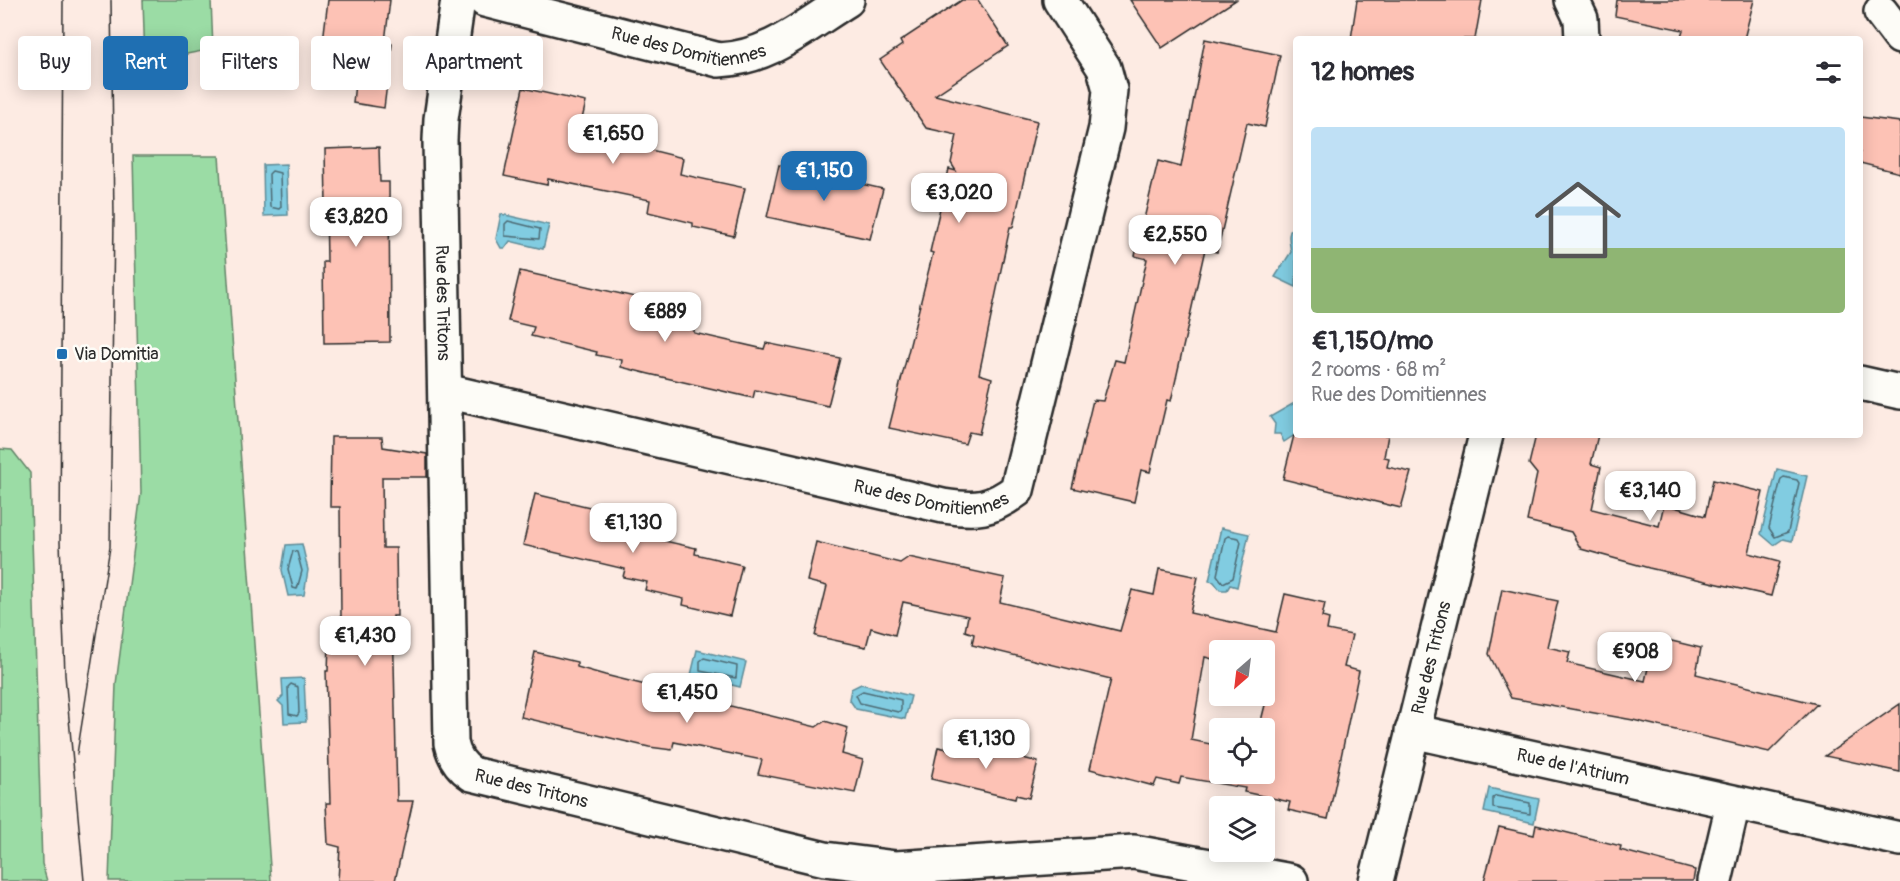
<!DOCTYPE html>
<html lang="en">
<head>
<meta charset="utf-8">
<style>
  body { margin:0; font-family:Pangolin,sans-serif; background:#f7f7f7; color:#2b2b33; height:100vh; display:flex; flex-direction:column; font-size:22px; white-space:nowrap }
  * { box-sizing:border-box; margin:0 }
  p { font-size:20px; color:#7c7c81 }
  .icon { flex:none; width:33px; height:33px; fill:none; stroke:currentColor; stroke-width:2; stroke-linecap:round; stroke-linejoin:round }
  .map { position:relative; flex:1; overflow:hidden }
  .drawer { position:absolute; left:1293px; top:36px; width:570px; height:402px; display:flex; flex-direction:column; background:#fff; border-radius:6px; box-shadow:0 3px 15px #0003 }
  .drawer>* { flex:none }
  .top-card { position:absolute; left:18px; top:36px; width:570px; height:54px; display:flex; gap:12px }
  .needle { width:39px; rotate:208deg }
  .tools { position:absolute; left:1209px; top:640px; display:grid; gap:12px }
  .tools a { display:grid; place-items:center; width:66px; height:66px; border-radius:6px; background:#fff; box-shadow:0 3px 15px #0003; font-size:30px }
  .price { position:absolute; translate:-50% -51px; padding:0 14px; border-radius:12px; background:#fff; color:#222; font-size:20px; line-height:39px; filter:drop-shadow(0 2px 3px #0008) }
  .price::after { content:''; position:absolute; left:50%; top:36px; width:18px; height:14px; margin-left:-9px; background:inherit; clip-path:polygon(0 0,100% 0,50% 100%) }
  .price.current { background:#1f6fb2; color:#fff }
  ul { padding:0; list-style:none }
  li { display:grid; align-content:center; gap:12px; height:318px; padding:0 18px }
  li span { display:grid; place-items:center; height:186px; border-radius:6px; color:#555 }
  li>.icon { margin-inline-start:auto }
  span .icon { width:108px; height:108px; fill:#fffc; stroke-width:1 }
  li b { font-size:26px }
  h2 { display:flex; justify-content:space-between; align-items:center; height:72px; padding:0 18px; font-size:26px }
  .chip { padding:0 21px; border-radius:6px; background:#fff; box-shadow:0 3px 15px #0003; font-size:21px; line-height:54px }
  .chip.current { background:#1f6fb2; color:#fff }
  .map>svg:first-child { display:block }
  .green { fill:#9bdca5; stroke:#638468; stroke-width:1.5 }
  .water { fill:#81cce1; stroke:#5f8c98; stroke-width:1.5 }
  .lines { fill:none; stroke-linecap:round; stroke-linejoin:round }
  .shore { stroke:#4d6b74; stroke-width:1.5 }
  .building { fill:#fdc2b5; stroke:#2b2b2b; stroke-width:1.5; fill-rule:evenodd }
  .street-casing { stroke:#2b2b2b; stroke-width:38 }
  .street { stroke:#fdfcf7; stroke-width:33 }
  .tram { stroke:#2b2b2b; stroke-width:1.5 }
  .poi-dot { fill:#1f6fb2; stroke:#fdfcf7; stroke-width:2 }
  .labels { text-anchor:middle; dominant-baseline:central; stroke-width:5; stroke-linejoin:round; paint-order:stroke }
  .street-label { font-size:18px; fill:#2b2b2b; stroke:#fdfcf7 }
  .poi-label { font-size:18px; fill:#2b2b2b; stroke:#fdfcf7; text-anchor:start }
</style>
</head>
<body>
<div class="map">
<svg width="1900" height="881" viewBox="0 0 1900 881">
  <rect width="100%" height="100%" fill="#fdebe3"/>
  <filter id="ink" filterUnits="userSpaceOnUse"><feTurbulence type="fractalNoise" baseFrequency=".0167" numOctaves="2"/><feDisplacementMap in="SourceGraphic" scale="12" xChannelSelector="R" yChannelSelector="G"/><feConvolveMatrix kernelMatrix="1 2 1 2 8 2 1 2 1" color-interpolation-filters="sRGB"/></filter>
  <g filter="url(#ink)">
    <g class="green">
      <path d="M143,0h68l2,49 -68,13z"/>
      <path d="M133,156h86l52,725h-162l7,-197 25,-191z"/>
      <path d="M0,449l12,1 18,23 12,391 5,17h-47z"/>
    </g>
    <g class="water">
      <path d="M286,164l2,51 -24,1 -1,-51z"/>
      <path d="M501,214l48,11 -6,24 -33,-8 -5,7h-4l-5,-9z"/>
      <path d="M1296,223v64l-21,-10 16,-25c-2,-12 -5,-20 5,-29z"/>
      <path d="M1296,402v32l-12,8 -4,-8h-6l1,-10 -5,-7z"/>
      <path d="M1777,469l30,7 -15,65 -9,-2 -9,6 -13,-11z"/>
      <path d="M1221,528l28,6 -12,53 -7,-2 -3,5h-7l-6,-8 -5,-1z"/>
      <path d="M302,544l6,26 -4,25 -16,1 -6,-26 4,-25z"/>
      <path d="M697,650l49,12 -6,25 -49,-12z"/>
      <path d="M304,678l2,44 -22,1 -1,-17 -5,-5 5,-5 -1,-17z"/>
      <path d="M861,684l50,12 -6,23 -49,-10 -7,-10 2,-10z"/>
      <path d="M1489,788l50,11 -5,24 -50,-11z"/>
    </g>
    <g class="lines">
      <g class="shore">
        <path d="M272,171l8,2 1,34 -2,2 -9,-2 -1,-33z"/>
        <path d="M508,221l32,8 -1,10 -34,-3v-12z"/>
        <path d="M1784,477l13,3 2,3 -11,49 -13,5 -6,-9 12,-49z"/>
        <path d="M1228,536l11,2 2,4 -8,36 -10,5 -6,-8 8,-37z"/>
        <path d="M293,551l4,1 5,19 -5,18 -4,-1 -5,-19z"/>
        <path d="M704,658l33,8 -1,12 -36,-7v-10z"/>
        <path d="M291,684l7,3 1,26 -2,3 -8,-2 -1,-27z"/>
        <path d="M863,691l38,9v10l-3,2 -38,-9 -4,-8z"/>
        <path d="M1496,796l34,7v11l-37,-6v-10z"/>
      </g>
    </g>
    <g class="building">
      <path d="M328,0h62l-5,42 7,2 -8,64 -31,-5 3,-31 -36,-6z"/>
      <path d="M962,0h16l30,46 -73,49 102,26 -24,106h-3l-31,147 13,4 -13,56 -10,-2 -4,12 -76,-16 44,-175 -3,-1 19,-83 7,2 -5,-8 6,-28 -31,-7 -46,-68 22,-15 -2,-4z"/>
      <path d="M1130,0h106l-74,48z"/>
      <path d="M1357,0h125l-7,39h-124z"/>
      <path d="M1617,0h137l-10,39h-64l3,-9 -68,-14z"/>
      <path d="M1205,39l75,16 -15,72 -18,-4 -30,129 -12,-3 -34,152 -4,-1 -17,72 -9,-2 -7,32 -62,-14 21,-88 10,1 12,-41 9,2 23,-103 -12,-3 23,-95 23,6z"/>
      <path d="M523,88l63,14 -7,30 104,26 -3,16 65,14 -11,48 -41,-9v-4l-45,-11 2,-12 -102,-21 -1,6 -43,-9z"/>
      <path d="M1860,117l40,5v51l-40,-10z"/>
      <path d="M379,147l1,35h9l1,160 -66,1 -1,-81h4l-2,-113z"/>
      <path d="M779,165l104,24 -13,50 -103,-22z"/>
      <path d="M520,271l137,31 -4,17 41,11v3l70,16 2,-6 74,15 -12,48 -73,-16 -2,8 -104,-24 -28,-7 1,-7 -26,-5 1,-3 -66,-16 3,-9 -26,-6z"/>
      <path d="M1294,435h94l-4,22 5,1 -2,9 24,5 -10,36 -118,-29z"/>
      <path d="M1536,435h62l-7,29 10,3 -9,42 67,17 5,-22 41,12 8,-36 50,12 -14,61 31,8 -9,35 -122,-28 -68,-19 -10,-17 -44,-11 10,-47 -8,-10z"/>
      <path d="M331,437h51l1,10 44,7v23h-45l1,71h13l1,68h-4l4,185h16l-18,80h-57l2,-34 -12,-3 -2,-41h4l-4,-132h2l2,-54h11l-1,-110h-10z"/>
      <path d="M535,494l76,18 -4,16 89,20 -1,6 47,11 -12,51 -47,-11 1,-6 -39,-9 2,-8 -24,-5 2,-8 -102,-24z"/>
      <path d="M816,542l84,21 9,-6 96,21 -5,24 120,29 12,-41 22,5 5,-26 39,8 -8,36 86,19 9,-38 40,9 -3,14 7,2 -2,11 25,5 -8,32 15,4 -31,148 -40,-9 2,-8 -46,-10 1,-4 -64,-11 -2,7 -22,-5 -3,7 -64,-17 21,-90 -139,-34 2,-11 -9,-3 3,-15 -65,-14 -8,33 -24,-7 -5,19 -51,-11 12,-50 -20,-5zM1220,651h44v20l9,2 -14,56h5v45h-44v-28l-29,-6 14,-83 15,4z"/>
      <path d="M1502,589l56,12 -11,46 23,5 -3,11 78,18 10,-44 46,11 -5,26 121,30 -48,48 -136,-32 -122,-22 -22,-44z"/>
      <path d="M535,652l42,10v5l28,8 211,52 9,-6 23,7 -6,26 21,6 -8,33 -97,-19 4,-14 -88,-18 -2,8 -23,-3 -128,-30z"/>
      <path d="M1900,704v68l-75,-16z"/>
      <path d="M960,740l64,15 -1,3 15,4 -9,36 -13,-3 -1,4 -84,-20 7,-32 19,4z"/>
      <path d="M1536,825l85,21 -1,4 75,20 -2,11h-209l15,-54 35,8z"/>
    </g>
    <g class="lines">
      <defs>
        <g id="street">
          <path id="s1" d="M458,0l-17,119 -1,21 11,603c3,14 9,23 21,31l353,85 71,9 238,-16 157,29"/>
          <path id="s2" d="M485,0l234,60c50,-2 86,-34 128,-60"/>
          <path d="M1572,0l9,19 1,20"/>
          <path d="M1881,12l19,25"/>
          <path d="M1860,383l40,9"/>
          <path id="s3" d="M446,391l497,115c34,5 47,4 74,-16l89,-362 4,-38 -6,-22 -44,-68"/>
          <path id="s4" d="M1412,731l488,108"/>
          <path id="s5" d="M1376,881l110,-446"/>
          <path d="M1715,881l18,-77"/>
        </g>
      </defs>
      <use href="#street" class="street-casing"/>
      <use href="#street" class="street"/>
      <g class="tram">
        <path d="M63,0l-3,542 5,133 19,206"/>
        <path d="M77,754l33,-207 4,-330 -3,-217"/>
      </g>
    </g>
  </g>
  <rect class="poi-dot" x="56" y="348" width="12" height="12" rx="3"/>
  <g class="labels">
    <g class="street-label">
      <text stroke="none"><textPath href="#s2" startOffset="210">Rue des Domitiennes</textPath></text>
      <text stroke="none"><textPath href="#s1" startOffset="304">Rue des Tritons</textPath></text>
      <text stroke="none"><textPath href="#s3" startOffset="498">Rue des Domitiennes</textPath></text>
      <text stroke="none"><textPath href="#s5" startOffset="230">Rue des Tritons</textPath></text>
      <text stroke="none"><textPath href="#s4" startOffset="165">Rue de l'Atrium</textPath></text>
      <text stroke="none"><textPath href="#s1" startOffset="844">Rue des Tritons</textPath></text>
    </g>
    <g class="poi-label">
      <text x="74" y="354">Via Domitia</text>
    </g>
  </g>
</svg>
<div class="tools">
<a><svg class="needle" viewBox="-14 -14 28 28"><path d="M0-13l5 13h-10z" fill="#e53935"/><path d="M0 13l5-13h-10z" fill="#7c7c81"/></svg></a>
<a><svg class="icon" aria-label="locate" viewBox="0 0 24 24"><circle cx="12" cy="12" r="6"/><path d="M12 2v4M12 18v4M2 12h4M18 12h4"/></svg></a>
<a><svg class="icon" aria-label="layers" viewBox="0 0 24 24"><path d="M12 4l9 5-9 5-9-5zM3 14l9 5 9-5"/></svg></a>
</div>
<b class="price" style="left:613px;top:165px">€1,650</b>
<b class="price current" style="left:824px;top:202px">€1,150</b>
<b class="price" style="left:959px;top:224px">€3,020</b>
<b class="price" style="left:356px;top:248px">€3,820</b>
<b class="price" style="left:1175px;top:266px">€2,550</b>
<b class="price" style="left:665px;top:343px">€889</b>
<b class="price" style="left:1650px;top:522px">€3,140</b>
<b class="price" style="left:633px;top:554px">€1,130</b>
<b class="price" style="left:365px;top:667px">€1,430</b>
<b class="price" style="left:1635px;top:683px">€908</b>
<b class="price" style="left:687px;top:724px">€1,450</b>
<b class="price" style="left:986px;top:770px">€1,130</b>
<div class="top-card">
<a class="chip">Buy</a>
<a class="chip current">Rent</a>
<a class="chip">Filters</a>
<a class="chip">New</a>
<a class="chip">Apartment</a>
</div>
<section class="drawer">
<h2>12 homes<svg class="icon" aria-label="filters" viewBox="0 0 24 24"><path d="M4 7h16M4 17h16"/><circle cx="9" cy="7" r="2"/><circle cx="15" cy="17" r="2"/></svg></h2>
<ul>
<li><span style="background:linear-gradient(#bfe0f5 65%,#8fb573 0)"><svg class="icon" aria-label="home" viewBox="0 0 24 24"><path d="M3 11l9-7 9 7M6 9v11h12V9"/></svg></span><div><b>€1,150/mo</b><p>2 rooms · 68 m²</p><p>Rue des Domitiennes</p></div></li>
</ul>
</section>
</div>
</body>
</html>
